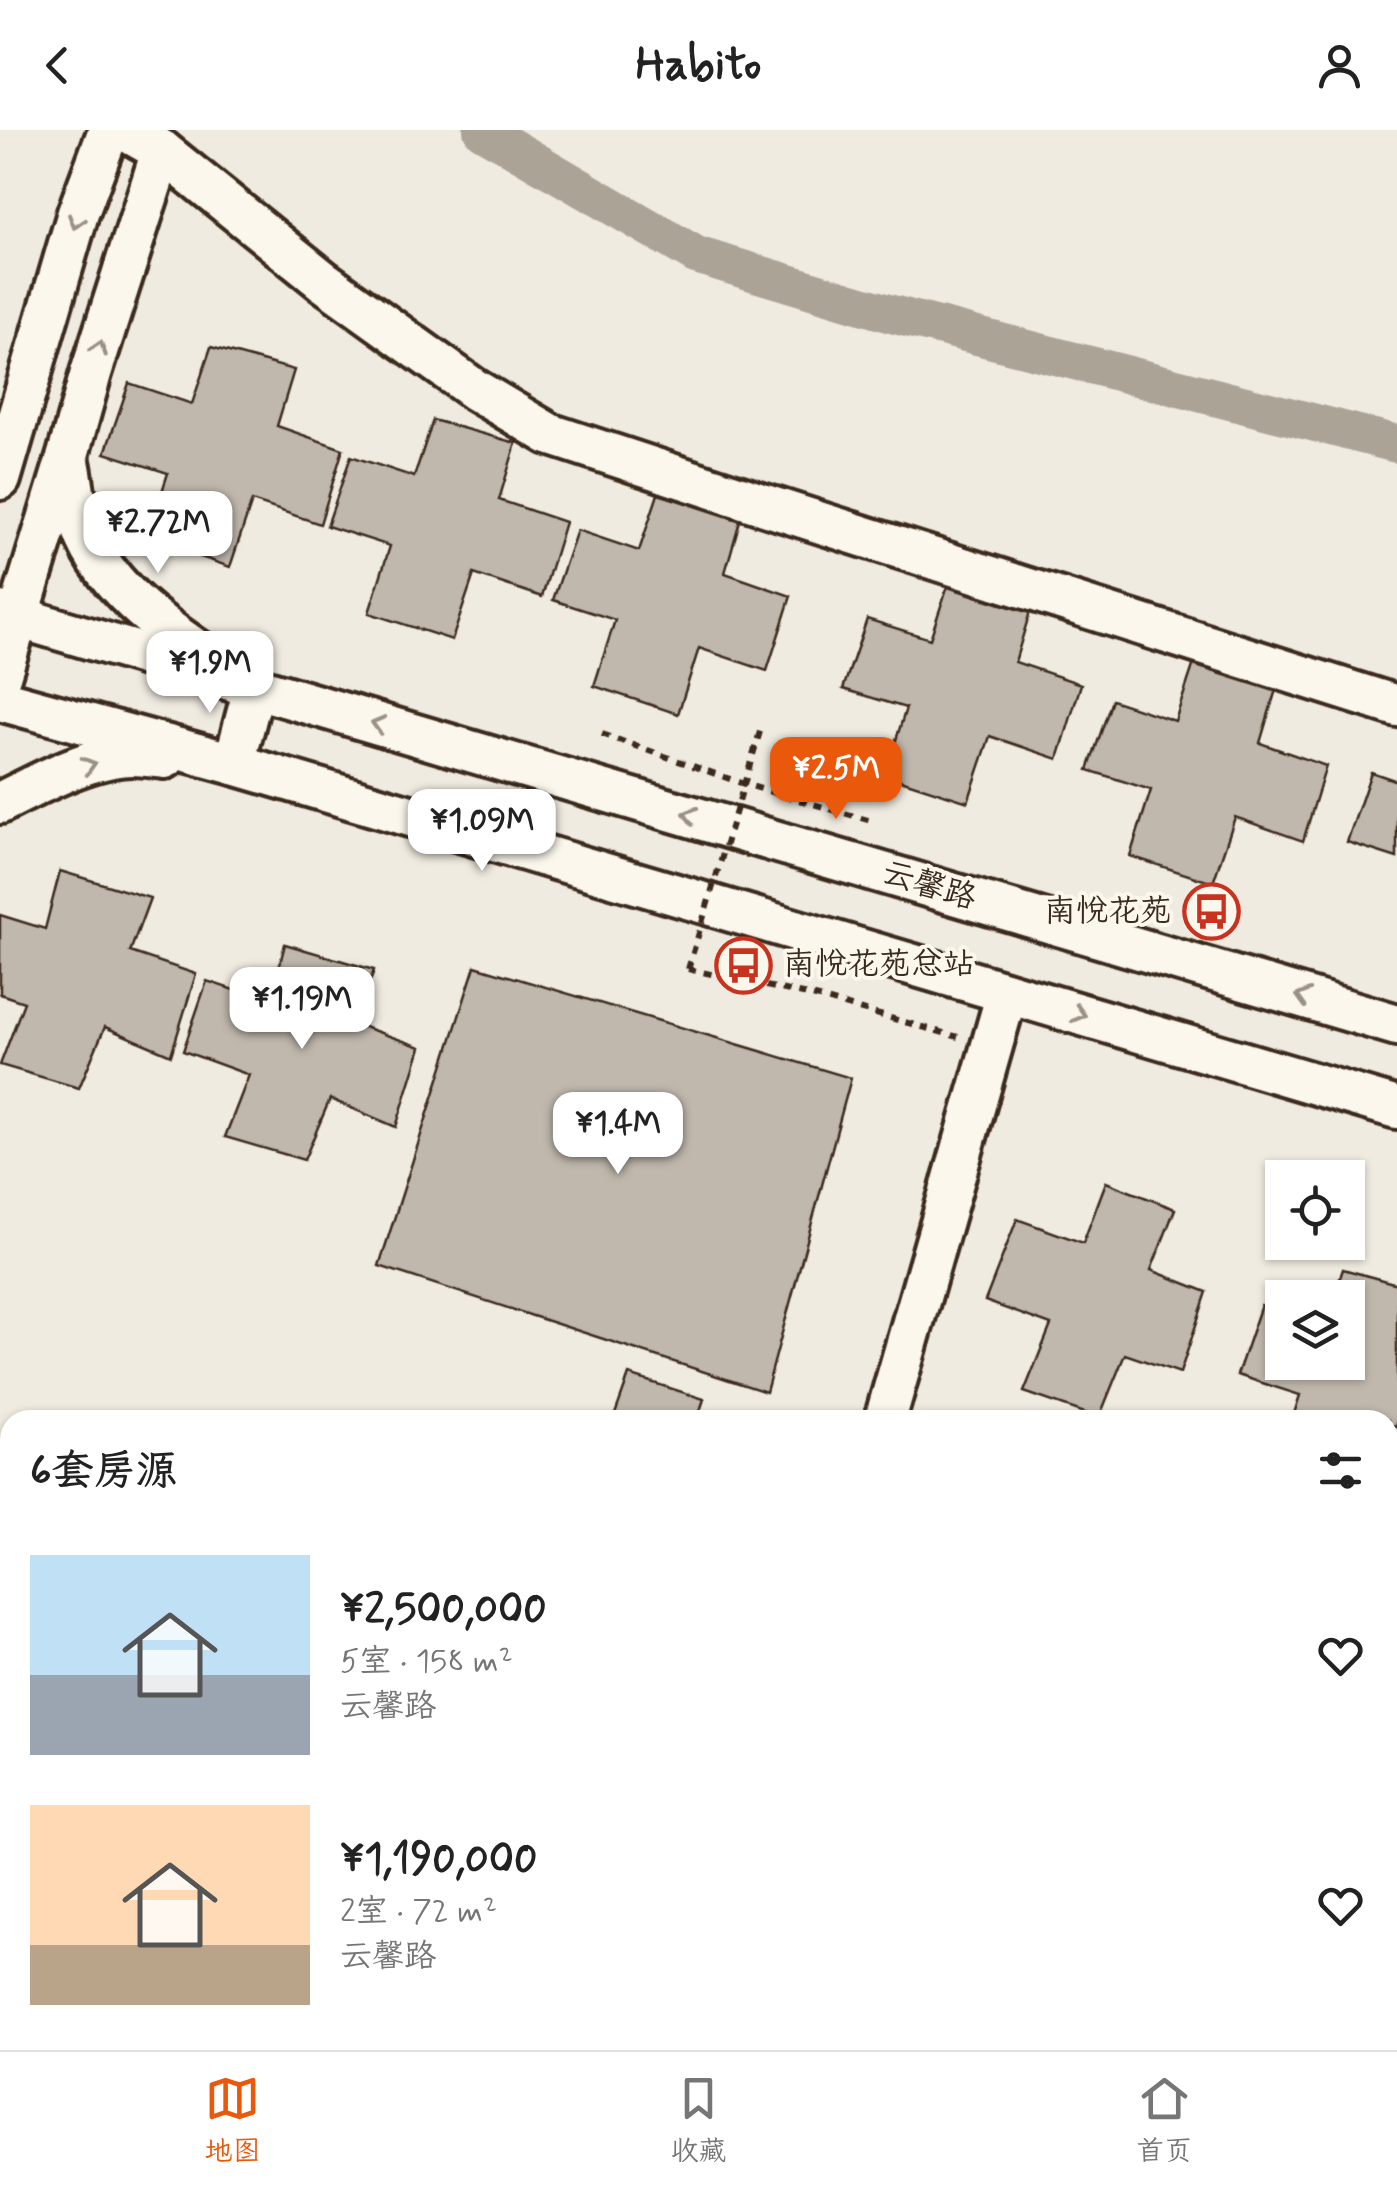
<!DOCTYPE html>
<html lang="zh">
<head>
<meta charset="utf-8">
<style>
  body { margin:0; font-family:Mynerve,"LXGW WenKai TC",sans-serif; background:#f2f2f2; color:#222; height:100vh; display:flex; flex-direction:column; font-size:38px; white-space:nowrap }
  * { box-sizing:border-box; margin:0 }
  p { font-size:32px; color:#767676 }
  .icon { flex:none; width:55px; height:55px; fill:none; stroke:currentColor; stroke-width:2; stroke-linecap:round; stroke-linejoin:round }
  .map { position:relative; flex:1; overflow:hidden }
  .drawer { position:absolute; left:0px; top:1280px; width:1398px; height:640px; display:flex; flex-direction:column; background:#fff; border-radius:30px 30px 0 0; box-shadow:0 2px 8px #0004 }
  .drawer>* { flex:none }
  .tools { position:absolute; left:1265px; top:1030px; display:grid; gap:20px }
  .tools a { display:grid; place-items:center; width:100px; height:100px; border-radius:0px; background:#fff; box-shadow:0 2px 8px #0004; font-size:50px }
  .price { position:absolute; translate:-50% -85px; padding:0 22px; border-radius:20px; background:#fff; color:#222; font-size:32px; line-height:65px; filter:drop-shadow(0 2px 5px #0008) }
  .price::after { content:''; position:absolute; left:50%; top:60px; width:30px; height:22px; margin-left:-15px; background:inherit; clip-path:polygon(0 0,100% 0,50% 100%) }
  .price.selected { background:#ea580c; color:#fff }
  ul { padding:0; list-style:none }
  li { display:flex; align-items:center; gap:30px; height:250px; padding:0 30px }
  li span { display:grid; place-items:center; flex:none; width:280px; height:200px; border-radius:0px; color:#555 }
  li>.icon { margin-inline-start:auto }
  span .icon { width:120px; height:120px; fill:#fffc; stroke-width:1 }
  li b { font-size:42px }
  h2 { display:flex; justify-content:space-between; align-items:center; height:120px; padding:0 30px; font-size:42px }
  header { display:flex; justify-content:space-between; align-items:center; height:130px; padding:0 30px; background:#fff; font-size:45px; font-weight:700 }
  .menu { display:flex; justify-content:space-around; align-items:center; height:140px; border-top:2px solid #e0e0e0; background:#fff; font-size:28px; color:#767676 }
  .menu a { display:grid; justify-items:center; gap:5px }
  .menu .selected { color:#ea580c }
  .map>svg:first-child { display:block }
  .lines { fill:none; stroke-linecap:round; stroke-linejoin:round }
  .canal { stroke:#aca397; stroke-width:38 }
  .building { fill:#c0b8ad; stroke:#3b2a1e; stroke-width:2.5 }
  .street-casing { stroke:#3b2a1e; stroke-width:48 }
  .path { stroke:#3b2a1e; stroke-width:6; stroke-dasharray:8 8; stroke-linecap:butt }
  .street { stroke:#fbf7ec; stroke-width:40 }
  .path-bridge { stroke:#3b2a1e; stroke-width:6; stroke-dasharray:8 8; stroke-linecap:butt }
  .oneway { stroke:#9b9085 }
  .labels { text-anchor:middle; dominant-baseline:central; stroke-width:8; stroke-linejoin:round; paint-order:stroke }
  .street-label { font-size:32px; fill:#3b2a1e; stroke:#fbf7ec }
  .poi-label { font-size:32px; fill:#3b2a1e; stroke:#fbf7ec; text-anchor:end }
</style>
</head>
<body>
<header><svg class="icon" aria-label="back" viewBox="0 0 24 24"><path d="M15 5l-7 7 7 7"/></svg>Habito<svg class="icon" aria-label="person" viewBox="0 0 24 24"><circle cx="12" cy="8" r="4"/><path d="M4 21q1-7 8-7t8 7"/></svg></header>
<div class="map">
<svg width="1397" height="1920" viewBox="0 0 1397 1920">
  <rect width="100%" height="100%" fill="#f0ebe0"/>
  <filter id="ink" filterUnits="userSpaceOnUse"><feTurbulence type="fractalNoise" baseFrequency=".01" numOctaves="2"/><feDisplacementMap in="SourceGraphic" scale="20" xChannelSelector="R" yChannelSelector="G"/><feConvolveMatrix kernelMatrix="1 2 1 2 8 2 1 2 1" color-interpolation-filters="sRGB"/></filter>
  <g filter="url(#ink)">
    <g class="lines">
      <path class="canal" d="M482,0l214,125 192,58 509,131"/>
    </g>
    <g class="building">
      <path d="M211,217l83,23 -17,56 66,23 -23,75 -68,-23 -22,66 -83,-28 21,-66 -63,-20 24,-70 63,21z"/>
      <path d="M433,290l83,23 -17,57 66,22 -23,75 -68,-23 -22,66 -83,-27 21,-67 -63,-20 24,-70 63,21z"/>
      <path d="M658,364l83,23 -16,56 66,23 -24,75 -68,-23 -21,66 -84,-28 21,-66 -62,-20 24,-70 62,21z"/>
      <path d="M949,452l83,23 -17,57 66,22 -23,75 -68,-23 -22,66 -83,-27 21,-67 -63,-19 24,-70 63,20z"/>
      <path d="M1194,533l83,23 -17,57 66,23 -23,75 -68,-24 -22,66 -83,-27 21,-66 -63,-20 24,-70 63,21z"/>
      <path d="M1371,642l26,9v77l-50,-16z"/>
      <path d="M60,741l90,27 -20,54 66,22 -25,81 -66,-28 -26,61 -79,-23 24,-63 -24,-8v-79l45,14z"/>
      <path d="M285,814l89,26 -19,54 66,23 -25,80 -66,-28 -26,61 -79,-23 24,-62 -66,-24 24,-70 63,21z"/>
      <path d="M475,836l376,112 -85,314 -387,-126z"/>
      <path d="M1106,1052l69,27 -24,61 56,22 -27,81 -55,-19 -26,64 -75,-26 27,-67 -66,-24 32,-82 66,24z"/>
      <path d="M1343,1139l54,15v143l-9,-3v-4h-96l8,-25 -63,-20 24,-70 21,7v50h66v-64h-15z"/>
      <path d="M629,1245l75,24 -7,21h-84z"/>
      <path d="M0,1384l10,3v144l-10,-4z"/>
    </g>
    <g class="lines">
      <defs>
        <g id="street">
          <path d="M125,0l37,21 160,129 153,110 74,44 222,73 626,199"/>
          <path d="M69,332c4,18 5,37 10,55 17,66 85,112 138,147"/>
          <path d="M0,349l78,-266 31,-83"/>
          <path d="M0,482l1397,413"/>
          <path d="M0,546l68,-221 23,-82 71,-222"/>
          <path d="M0,570l234,64 1163,344"/>
          <path d="M234,634l20,-76"/>
          <path d="M0,673c38,-19 90,-48 133,-48 11,0 21,2 32,3"/>
          <path d="M885,1290l122,-427"/>
          <path d="M1388,1432l9,2"/>
          <path d="M0,1717l10,1"/>
          <path d="M1388,1794h9"/>
        </g>
      </defs>
      <use href="#street" class="street-casing"/>
      <g class="path">
        <path d="M602,604l142,50 131,38"/>
        <path d="M688,839l124,27 146,41"/>
      </g>
      <use href="#street" class="street"/>
      <path class="path-bridge" d="M688,839l74,-244"/>
    </g>
    <defs><path id="oneway-chevron" d="M-2-3.5L2.5 0L-2 3.5" fill="none" stroke-width="1.6" stroke-linecap="round" stroke-linejoin="round" transform="scale(2.5)"/></defs>
    <g class="oneway">
      <use href="#oneway-chevron" transform="translate(76 92) rotate(107)"/>
      <use href="#oneway-chevron" transform="translate(99 218) rotate(-72)"/>
      <use href="#oneway-chevron" transform="translate(378 594) rotate(-164)"/>
      <use href="#oneway-chevron" transform="translate(89 635) rotate(-17)"/>
      <use href="#oneway-chevron" transform="translate(690 685) rotate(-164)"/>
      <use href="#oneway-chevron" transform="translate(1303 867) rotate(-164)"/>
      <use href="#oneway-chevron" transform="translate(1079 884) rotate(16)"/>
    </g>
  </g>
  <defs>
    <symbol id="bus-ring" viewBox="-11 -11 22 22"><circle r="9.5" fill="#fbf7ec" stroke="#c8321e" stroke-width="1.5"/><path d="M-5-6H5V4H4V6H2V4H-2V6H-4V4H-5ZM-3.5-4V0h7V-4ZM-3.5 1.2v1.5H-2V1.2ZM2 1.2v1.5H3.5V1.2Z" fill="#c8321e"/></symbol>
  </defs>
  <g fill-rule="evenodd">
    <use href="#bus-ring" x="1180" y="750" width="63" height="63"/>
    <use href="#bus-ring" x="712" y="804" width="63" height="63"/>
  </g>
  <g class="labels">
    <g class="street-label">
      <text transform="translate(929 756) rotate(17)">云馨路</text>
    </g>
    <g class="poi-label">
      <text x="1172" y="782">南悦花苑</text>
      <text x="783" y="835" text-anchor="start">南悦花苑总站</text>
    </g>
  </g>
</svg>
<div class="tools">
<a><svg class="icon" aria-label="locate" viewBox="0 0 24 24"><circle cx="12" cy="12" r="6"/><path d="M12 2v4M12 18v4M2 12h4M18 12h4"/></svg></a>
<a><svg class="icon" aria-label="layers" viewBox="0 0 24 24"><path d="M12 4l9 5-9 5-9-5zM3 14l9 5 9-5"/></svg></a>
</div>
<b class="price" style="left:158px;top:446px">¥2.72M</b>
<b class="price" style="left:210px;top:586px">¥1.9M</b>
<b class="price selected" style="left:836px;top:692px">¥2.5M</b>
<b class="price" style="left:482px;top:744px">¥1.09M</b>
<b class="price" style="left:302px;top:922px">¥1.19M</b>
<b class="price" style="left:618px;top:1047px">¥1.4M</b>
<section class="drawer">
<h2>6套房源<svg class="icon" aria-label="filters" viewBox="0 0 24 24"><path d="M4 7h16M4 17h16"/><circle cx="9" cy="7" r="2"/><circle cx="15" cy="17" r="2"/></svg></h2>
<ul>
<li><span style="background:linear-gradient(#bfe0f5 60%,#9aa5b1 0)"><svg class="icon" aria-label="home" viewBox="0 0 24 24"><path d="M3 11l9-7 9 7M6 9v11h12V9"/></svg></span><div><b>¥2,500,000</b><p>5室 · 158 m²</p><p>云馨路</p></div><svg class="icon" aria-label="heart" viewBox="0 0 24 24"><path d="M12 20l-8-8c-3-5 5-10 8-4 3-6 11-1 8 4z"/></svg></li>
<li><span style="background:linear-gradient(#ffd9b3 70%,#b9a48a 0)"><svg class="icon" aria-label="home" viewBox="0 0 24 24"><path d="M3 11l9-7 9 7M6 9v11h12V9"/></svg></span><div><b>¥1,190,000</b><p>2室 · 72 m²</p><p>云馨路</p></div><svg class="icon" aria-label="heart" viewBox="0 0 24 24"><path d="M12 20l-8-8c-3-5 5-10 8-4 3-6 11-1 8 4z"/></svg></li>
</ul>
</section>
</div>
<nav class="menu">
<a class="selected"><svg class="icon" aria-label="map" viewBox="0 0 24 24"><path d="M3 6l6-2 6 2 6-2v14l-6 2-6-2-6 2zM9 4v14M15 6v14"/></svg>地图</a>
<a><svg class="icon" aria-label="saved" viewBox="0 0 24 24"><path d="M7 4h10v16l-5-4-5 4z"/></svg>收藏</a>
<a><svg class="icon" aria-label="home" viewBox="0 0 24 24"><path d="M3 11l9-7 9 7M6 9v11h12V9"/></svg>首页</a>
</nav>
</body>
</html>
